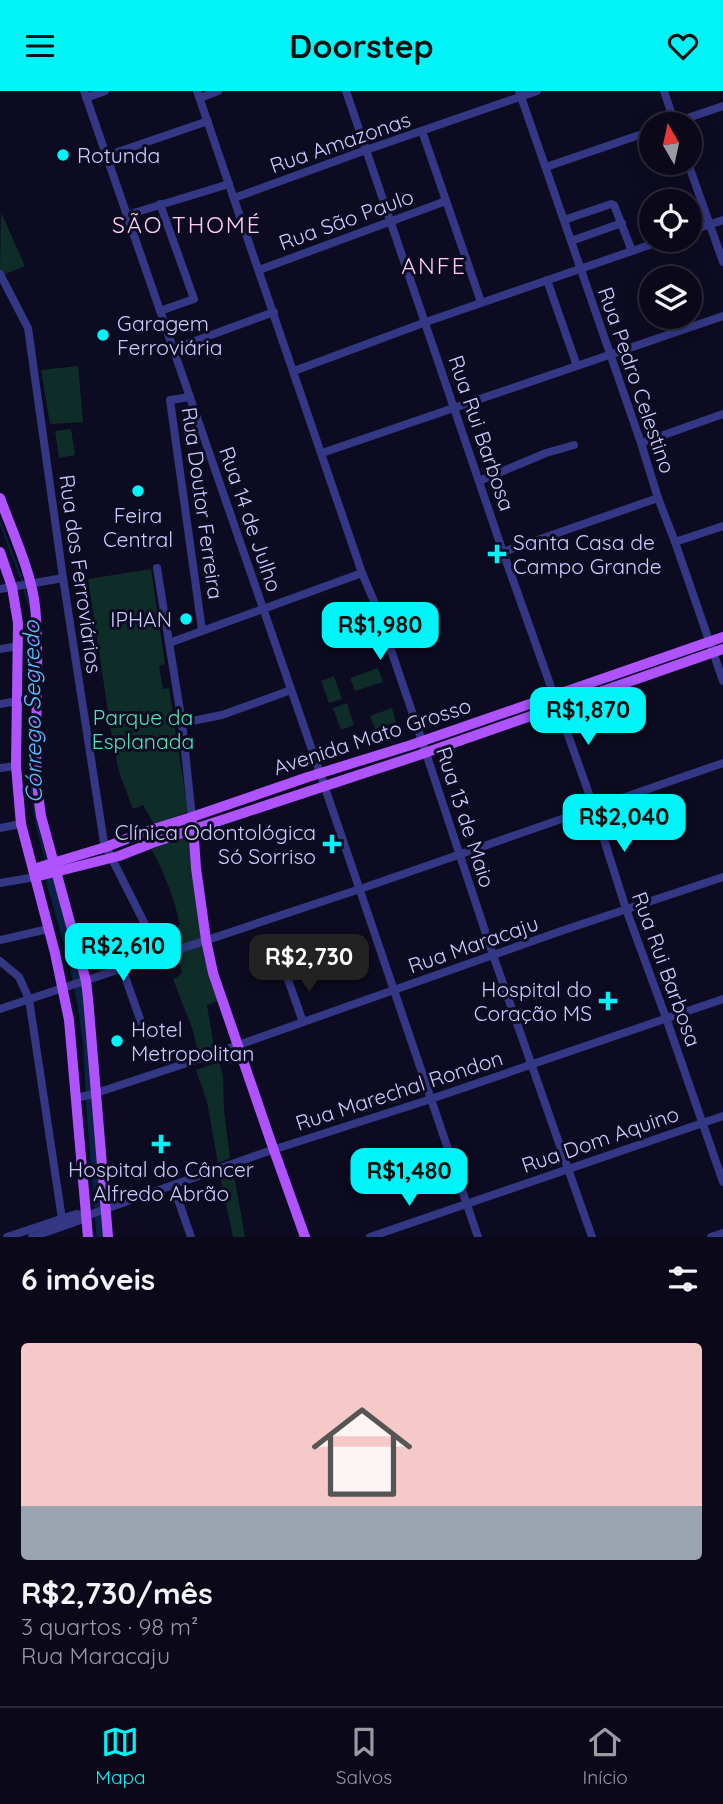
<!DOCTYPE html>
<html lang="pt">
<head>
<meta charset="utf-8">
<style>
  body { margin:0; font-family:Quicksand,sans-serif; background:#131122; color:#f1f3f6; height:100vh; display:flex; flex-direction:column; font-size:26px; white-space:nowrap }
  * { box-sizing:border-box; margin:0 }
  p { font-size:23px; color:#999aa2 }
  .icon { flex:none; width:38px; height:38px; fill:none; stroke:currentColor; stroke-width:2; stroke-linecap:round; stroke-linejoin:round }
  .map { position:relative; height:1146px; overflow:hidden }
  .drawer { display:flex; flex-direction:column; background:#0a0819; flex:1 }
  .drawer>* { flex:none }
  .needle { width:46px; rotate:351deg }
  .controls { position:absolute; left:639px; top:21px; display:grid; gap:14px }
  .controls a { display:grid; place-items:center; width:63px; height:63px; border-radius:50%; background:#0a0819; box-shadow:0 4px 18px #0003,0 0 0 2px #2a2938; font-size:35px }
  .price { position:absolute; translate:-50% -60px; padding:0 16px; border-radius:14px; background:#00f4f7; color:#111; font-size:23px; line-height:46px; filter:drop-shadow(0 2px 4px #0008) }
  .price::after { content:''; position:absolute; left:50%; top:42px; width:21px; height:16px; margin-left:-10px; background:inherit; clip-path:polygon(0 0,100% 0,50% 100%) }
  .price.current { background:#222; color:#fff }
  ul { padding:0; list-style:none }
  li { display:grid; align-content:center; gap:14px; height:371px; padding:0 21px }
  li span { display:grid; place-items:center; height:217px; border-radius:7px; color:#555 }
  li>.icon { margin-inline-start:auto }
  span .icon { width:126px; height:126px; fill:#fffc; stroke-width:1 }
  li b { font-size:30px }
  h2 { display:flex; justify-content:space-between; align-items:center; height:84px; padding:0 21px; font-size:30px }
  header { display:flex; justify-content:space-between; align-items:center; height:91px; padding:0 21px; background:#00f4f7; color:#111; font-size:32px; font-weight:800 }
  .dock { display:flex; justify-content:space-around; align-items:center; height:98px; border-top:2px solid #2a2938; background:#0a0819; font-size:19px; color:#999aa2 }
  .dock a { display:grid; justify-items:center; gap:4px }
  .dock .current { color:#00f4f7 }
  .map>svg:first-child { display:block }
  .green { fill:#0e2c28 }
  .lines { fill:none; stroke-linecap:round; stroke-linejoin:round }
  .stream { stroke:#082344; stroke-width:2 }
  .river { stroke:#082344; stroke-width:9 }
  .minor { stroke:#333784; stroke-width:8 }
  .major { stroke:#af53ff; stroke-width:10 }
  .poi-dot { fill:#00f4f7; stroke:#0d0b21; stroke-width:2.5 }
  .labels { text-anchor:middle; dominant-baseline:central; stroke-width:6; stroke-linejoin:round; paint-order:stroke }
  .street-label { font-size:21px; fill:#cdccff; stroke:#0d0b21 }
  .poi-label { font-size:21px; fill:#cdccff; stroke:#0d0b21; text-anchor:start }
  .park-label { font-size:21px; fill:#4fe7b4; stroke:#0d0b21 }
  .neighbourhood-label { font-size:23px; letter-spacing:2px; fill:#ffcef1; stroke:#0d0b21 }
  .water-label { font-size:23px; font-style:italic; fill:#5ac1ff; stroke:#0d0b21 }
</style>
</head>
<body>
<header><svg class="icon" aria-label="menu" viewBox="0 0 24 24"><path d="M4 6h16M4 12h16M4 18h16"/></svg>Doorstep<svg class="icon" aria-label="heart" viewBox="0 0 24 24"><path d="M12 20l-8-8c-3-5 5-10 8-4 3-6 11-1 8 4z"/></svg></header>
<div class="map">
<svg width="723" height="1146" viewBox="0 0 723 1146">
  <rect width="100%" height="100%" fill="#0d0b21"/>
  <g class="green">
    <path d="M1,121l24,54 -22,9 -3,-7z"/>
    <path d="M78,275l5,56 -33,2 -9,-54z"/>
    <path d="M71,338l4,26 -16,3 -4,-27z"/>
    <path d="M151,478l14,95 -6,2 4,23 6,-1 19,124 -34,12 -11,-19 -10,4 -14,-37 -6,-28 -25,-165z"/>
    <path d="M378,577l5,14 -28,9 -5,-13z"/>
    <path d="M334,585l8,23 -13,4 -8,-22z"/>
    <path d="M347,612l7,22 -13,5 -8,-22z"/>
    <path d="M392,617l4,14 -21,7 -5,-13z"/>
    <path d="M184,746l5,2 15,117 14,45 -11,4 7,42 -16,5 -5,-21 -20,-52 5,-2 4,-5c-5,-16 -1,-19 -1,-33 0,-26 -17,-68 -30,-90z"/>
    <path d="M219,971l4,15 1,34 6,47 -12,5 -11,-61 -11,-32z"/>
    <path d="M234,1084l11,62h-12l-12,-57z"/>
  </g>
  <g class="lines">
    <g class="stream">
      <path d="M0,431l23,61"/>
      <path d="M24,497l7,22"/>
      <path d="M32,675c-2,32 5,63 14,94"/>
    </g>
    <path class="river" d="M48,781l24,84 10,48 6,44 2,49 11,140"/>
    <g class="minor">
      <path d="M84,0l236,682 158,464"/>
      <path d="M197,0l165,482 14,33 46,135 71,214 99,282"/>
      <path d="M346,0l157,461 91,256 32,101 40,109 57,164"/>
      <path d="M519,0l122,352 17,55 17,44 48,139"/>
      <path d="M664,0l11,33"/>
      <path d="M86,7l19,-7"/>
      <path d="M200,7l18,-7"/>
      <path d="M670,33l53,-18"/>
      <path d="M422,40l59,171"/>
      <path d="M106,65l102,-35"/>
      <path d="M688,72l35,99"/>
      <path d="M546,76l105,-36"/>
      <path d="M234,107l132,-48 171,-59"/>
      <path d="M127,124l102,-31"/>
      <path d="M564,129l47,-16 3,1 18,46"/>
      <path d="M690,140l33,-11"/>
      <path d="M571,150l51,-18"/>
      <path d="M259,179l187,-69"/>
      <path d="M0,183l28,54 35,250 41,265 57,113"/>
      <path d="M547,189l30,86"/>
      <path d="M160,220l34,-12 -34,-95"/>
      <path d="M174,261l10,-7 90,-33"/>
      <path d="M294,280l132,-49 238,-82"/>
      <path d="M190,306l-20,3 32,230"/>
      <path d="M641,352l82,-29"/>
      <path d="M322,362l401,-137"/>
      <path d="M479,390l67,-28 28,-8"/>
      <path d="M675,451l48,-16"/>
      <path d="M503,461l155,-54"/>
      <path d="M157,477l25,155 10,94"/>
      <path d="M0,498l63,-11"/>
      <path d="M169,552l193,-70"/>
      <path d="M0,558l19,-3"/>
      <path d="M0,613l17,-3"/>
      <path d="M182,632l40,-8 69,-25"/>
      <path d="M0,677l16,-2"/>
      <path d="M0,737l21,-4"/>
      <path d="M0,792l35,-6"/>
      <path d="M0,849l48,-11"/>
      <path d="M0,870l19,16 10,22 33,220"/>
      <path d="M122,877l19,54"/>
      <path d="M287,886l16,45"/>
      <path d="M0,918l360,-120 363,-126"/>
      <path d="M76,1007l17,-4 97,-32 374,-132 159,-53"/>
      <path d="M173,1094l18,52"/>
      <path d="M7,1146l69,-23 10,2"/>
      <path d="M32,1146l49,-17 5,-4 180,-64 159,-51 298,-102"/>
      <path d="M370,1146l353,-121"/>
      <path d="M711,1146l12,-4"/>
    </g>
    <g class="major">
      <path d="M0,407c12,33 31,73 35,108 7,70 -5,140 6,210l45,165 2,17 20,239"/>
      <path d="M0,461l12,35 6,36 -2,143 5,58 34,129 14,67 19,217"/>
      <path d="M193,734l3,43 10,72 7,33 58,169 34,95"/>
      <path d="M33,778l73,-22 38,-15 48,-15 116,-40 103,-32 312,-108"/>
      <path d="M35,786l84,-21 33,-13 264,-87 307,-107"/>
    </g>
  </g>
  <g class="poi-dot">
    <circle cx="63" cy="64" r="7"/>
    <circle cx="103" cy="244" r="7"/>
    <circle cx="138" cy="400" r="7"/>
    <path d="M493.5 452.5h7v7h7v7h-7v7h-7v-7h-7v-7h7z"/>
    <circle cx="186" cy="528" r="7"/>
    <path d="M328.5 742.5h7v7h7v7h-7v7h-7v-7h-7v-7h7z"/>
    <path d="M604.5 899.5h7v7h7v7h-7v7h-7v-7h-7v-7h7z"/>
    <circle cx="117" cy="950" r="7"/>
    <path d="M157.5 1042.5h7v7h7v7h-7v7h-7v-7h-7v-7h7z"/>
  </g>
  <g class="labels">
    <g class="street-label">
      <text transform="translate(340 51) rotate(-19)">Rua Amazonas</text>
      <text transform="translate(346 128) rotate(-20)">Rua São Paulo</text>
      <text transform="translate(637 289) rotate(71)">Rua Pedro Celestino</text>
      <text transform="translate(482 342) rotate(71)">Rua Rui Barbosa</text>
      <text transform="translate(203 412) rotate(82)">Rua Doutor Ferreira</text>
      <text transform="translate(251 428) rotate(71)">Rua 14 de Julho</text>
      <text transform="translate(81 483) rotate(82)">Rua dos Ferroviários</text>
      <text transform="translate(372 645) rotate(-18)">Avenida Mato Grosso</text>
      <text transform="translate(466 726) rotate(72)">Rua 13 de Maio</text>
      <text transform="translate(473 853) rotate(-19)">Rua Maracaju</text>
      <text transform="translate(667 878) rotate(70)">Rua Rui Barbosa</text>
      <text transform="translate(399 999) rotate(-18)">Rua Marechal Rondon</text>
      <text transform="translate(600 1048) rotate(-19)">Rua Dom Aquino</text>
    </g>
    <g class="poi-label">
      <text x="77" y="64">Rotunda</text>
      <text x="117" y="232">Garagem<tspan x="117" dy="24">Ferroviária</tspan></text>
      <text x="138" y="424" text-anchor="middle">Feira<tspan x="138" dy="24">Central</tspan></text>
      <text x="513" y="451">Santa Casa de<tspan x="513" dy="24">Campo Grande</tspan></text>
      <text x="172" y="528" text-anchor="end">IPHAN</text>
      <text x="316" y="741" text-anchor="end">Clínica Odontológica<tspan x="316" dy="24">Só Sorriso</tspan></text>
      <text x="592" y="898" text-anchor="end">Hospital do<tspan x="592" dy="24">Coração MS</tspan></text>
      <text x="131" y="938">Hotel<tspan x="131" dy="24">Metropolitan</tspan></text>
      <text x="161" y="1078" text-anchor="middle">Hospital do Câncer<tspan x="161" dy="24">Alfredo Abrão</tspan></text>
    </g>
    <g class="park-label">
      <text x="143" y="626">Parque da<tspan x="143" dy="24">Esplanada</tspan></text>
    </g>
    <g class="neighbourhood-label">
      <text x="187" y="133">SÃO THOMÉ</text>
      <text x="434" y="174">ANFE</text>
    </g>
    <g class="water-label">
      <text transform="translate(32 621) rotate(-91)">Córrego Segredo</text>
    </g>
  </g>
</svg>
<div class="controls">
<a><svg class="needle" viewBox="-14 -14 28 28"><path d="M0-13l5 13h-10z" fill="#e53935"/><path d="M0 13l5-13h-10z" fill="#999aa2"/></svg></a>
<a><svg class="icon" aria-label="locate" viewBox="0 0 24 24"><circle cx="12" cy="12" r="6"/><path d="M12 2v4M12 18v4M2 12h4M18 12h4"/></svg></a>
<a><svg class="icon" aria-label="layers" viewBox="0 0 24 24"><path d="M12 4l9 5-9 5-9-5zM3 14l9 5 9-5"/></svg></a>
</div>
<b class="price" style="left:380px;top:571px">R$1,980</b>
<b class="price" style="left:588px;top:656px">R$1,870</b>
<b class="price" style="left:624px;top:763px">R$2,040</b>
<b class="price" style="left:123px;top:892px">R$2,610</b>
<b class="price current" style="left:309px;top:903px">R$2,730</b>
<b class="price" style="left:409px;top:1117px">R$1,480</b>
</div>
<section class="drawer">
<h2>6 imóveis<svg class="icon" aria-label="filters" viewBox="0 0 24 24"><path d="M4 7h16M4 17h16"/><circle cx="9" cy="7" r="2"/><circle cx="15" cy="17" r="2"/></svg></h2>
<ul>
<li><span style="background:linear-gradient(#f6c9c9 75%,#9aa5b1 0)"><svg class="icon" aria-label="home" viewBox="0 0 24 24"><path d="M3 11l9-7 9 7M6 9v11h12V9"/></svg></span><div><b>R$2,730/mês</b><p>3 quartos · 98 m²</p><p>Rua Maracaju</p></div></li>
</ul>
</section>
<nav class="dock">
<a class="current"><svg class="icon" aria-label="map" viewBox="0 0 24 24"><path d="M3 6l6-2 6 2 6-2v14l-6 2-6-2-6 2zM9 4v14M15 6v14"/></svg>Mapa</a>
<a><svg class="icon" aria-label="saved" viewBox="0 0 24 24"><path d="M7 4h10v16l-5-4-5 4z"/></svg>Salvos</a>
<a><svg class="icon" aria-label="home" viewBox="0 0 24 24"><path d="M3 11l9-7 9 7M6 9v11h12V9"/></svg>Início</a>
</nav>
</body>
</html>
